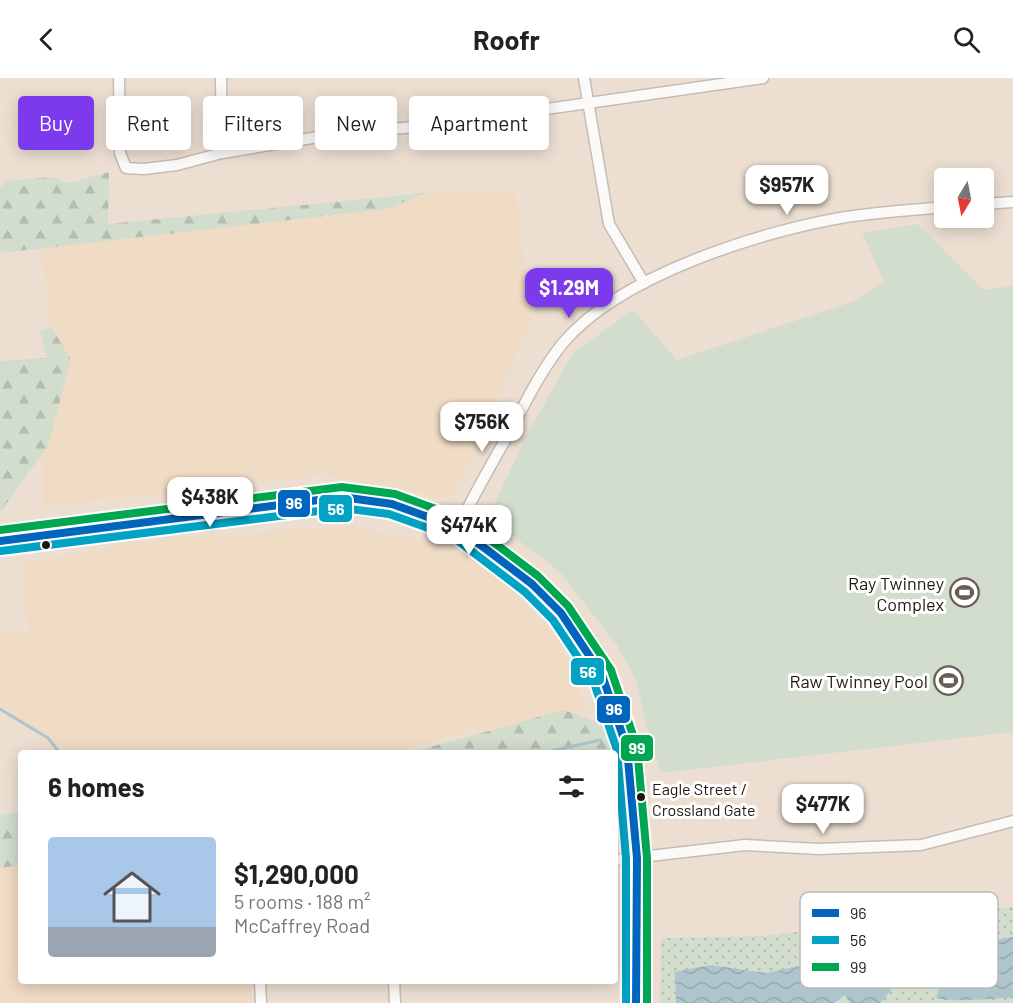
<!DOCTYPE html>
<html lang="en">
<head>
<meta charset="utf-8">
<style>
  body { margin:0; font-family:Barlow,sans-serif; background:#f2f2f2; color:#222; height:100vh; display:flex; flex-direction:column; font-size:22px; white-space:nowrap }
  * { box-sizing:border-box; margin:0 }
  p { font-size:20px; color:#767676 }
  .icon { flex:none; width:33px; height:33px; fill:none; stroke:currentColor; stroke-width:2; stroke-linecap:round; stroke-linejoin:round }
  .map { position:relative; flex:1; overflow:hidden }
  .sheet { position:absolute; left:18px; top:672px; width:600px; height:234px; display:flex; flex-direction:column; background:#fff; border-radius:6px; box-shadow:0 3px 15px #0003 }
  .sheet>* { flex:none }
  .hud { position:absolute; left:18px; top:18px; width:600px; height:54px; display:flex; gap:12px }
  .needle { width:39px; rotate:190deg }
  .controls { position:absolute; left:934px; top:90px; display:grid; gap:12px }
  .controls a { display:grid; place-items:center; width:60px; height:60px; border-radius:6px; background:#fff; box-shadow:0 3px 15px #0003; font-size:30px }
  .price { position:absolute; translate:-50% -51px; padding:0 14px; border-radius:12px; background:#fff; color:#222; font-size:20px; line-height:39px; filter:drop-shadow(0 2px 3px #0008) }
  .price::after { content:''; position:absolute; left:50%; top:36px; width:18px; height:14px; margin-left:-9px; background:inherit; clip-path:polygon(0 0,100% 0,50% 100%) }
  .price.on { background:#7c3aed; color:#fff }
  ul { padding:0; list-style:none }
  li { display:flex; align-items:center; gap:18px; height:150px; padding:0 30px }
  li+li { border-top:2px solid #e0e0e0 }
  li span { display:grid; place-items:center; flex:none; width:168px; height:120px; border-radius:6px; color:#555 }
  li>.icon { margin-inline-start:auto }
  span .icon { width:72px; height:72px; fill:#fffc; stroke-width:1 }
  li b { font-size:26px }
  h2 { display:flex; justify-content:space-between; align-items:center; height:72px; padding:0 30px; font-size:26px }
  .pill { padding:0 21px; border-radius:6px; background:#fff; box-shadow:0 3px 15px #0003; font-size:21px; line-height:54px }
  .pill.on { background:#7c3aed; color:#fff }
  header { display:flex; justify-content:space-between; align-items:center; height:78px; padding:0 30px; background:#fff; font-size:27px; font-weight:700 }
  .map>svg:first-child { display:block }
  .built { fill:#f0dbc4 }
  .grass { fill:url(#grass-dots) }
  .forest { fill:url(#forest-firs) }
  .park { fill:#d2ddce }
  .water { fill:url(#water-waves) }
  .lines { fill:none; stroke-linecap:round; stroke-linejoin:round }
  .stream { stroke:#aec5ce; stroke-width:3 }
  .minor-casing { stroke:#c6bcb2; stroke-width:13 }
  .major-casing { stroke:#c3bdb6; stroke-width:14 }
  .minor { stroke:#fcfaf8; stroke-width:10 }
  .major { stroke:#f3ece6; stroke-width:12 }
  .bus-1-casing { stroke:#fff; stroke-width:12 }
  .bus-2-casing { stroke:#fff; stroke-width:12 }
  .bus-3-casing { stroke:#fff; stroke-width:12 }
  .bus-1 { stroke:#0065bd; stroke-width:8 }
  .bus-2 { stroke:#02a2c4; stroke-width:8 }
  .bus-3 { stroke:#00a651; stroke-width:8 }
  .bus-dot { fill:#201810; stroke:#fff; stroke-width:2 }
  .labels { text-anchor:middle; dominant-baseline:central; stroke-width:6; stroke-linejoin:round; paint-order:stroke }
  .bus-label { font-size:16px; fill:#201810; stroke:#fff; text-anchor:start }
  .poi-label { font-size:18px; fill:#201810; stroke:#fff; text-anchor:end }
  .key { fill:#fff; stroke:#bcbab7; stroke-width:1.5 }
  .key-label { font-size:16px; fill:#201810 }
  .line-badge { stroke:#fff; stroke-width:2 }
  .badge-label { font-size:16px; text-anchor:middle; font-weight:bold; fill:#fff }
</style>
</head>
<body>
<header><svg class="icon" aria-label="back" viewBox="0 0 24 24"><path d="M15 5l-7 7 7 7"/></svg>Roofr<svg class="icon" aria-label="search" viewBox="0 0 24 24"><circle cx="10" cy="10" r="6"/><path d="M15 15l6 6"/></svg></header>
<div class="map">
<svg width="1013" height="925" viewBox="0 0 1013 925">
  <defs>
    <pattern id="grass-dots" width="8" height="8" patternUnits="userSpaceOnUse" patternTransform="scale(1.5)"><rect width="8" height="8" fill="#d2ddce"/><path d="M2 2h.1M6 6h.1" fill="none" stroke="#b4bdb0" stroke-width="1.8" stroke-linecap="round"/></pattern>
    <pattern id="forest-firs" width="22" height="20" patternUnits="userSpaceOnUse" patternTransform="scale(1.5)"><rect width="22" height="20" fill="#d2ddce"/><path d="M5 1l3.5 6h-7zM16 11l3.5 6h-7z" fill="#b4bdb0"/></pattern>
    <pattern id="water-waves" width="16" height="10" patternUnits="userSpaceOnUse" patternTransform="scale(1.5)"><rect width="16" height="10" fill="#aec5ce"/><path d="M0 5q4-4 8 0t8 0" fill="none" stroke="#95a8b0"/></pattern>
  </defs>
  <rect width="100%" height="100%" fill="#ecdfd2"/>
  <g class="built">
    <path d="M515,112l17,130 -80,179 -128,-24 -281,31v-53l5,-8 23,-86 -20,-32 -10,-79 346,-39 39,-16z"/>
    <path d="M348,448l112,23 52,41 45,48 29,70 -89,31 -24,-10 -80,24h-335l-58,-47v-76l29,5 -7,-72 123,-22z"/>
    <path d="M21,787v116h229l1,22h-251v-135z"/>
  </g>
  <path class="grass" d="M1013,829v96h-353l1,-65 100,-2z"/>
  <g class="forest">
    <path d="M109,94l-1,52 318,-31 -39,16 -387,44v-66l7,-6 44,-4 18,6z"/>
    <path d="M51,249l20,32 -23,87 -48,66v-151l46,-3 -6,-27z"/>
    <path d="M564,632l40,14 9,29h-204z"/>
    <path d="M21,733v54l-21,3v-53z"/>
  </g>
  <path class="park" d="M918,146l66,66 29,-4v446l-352,41 -12,-37 -13,-56 -19,-35 -58,-74 -71,-54 40,-84 45,-80 60,-43 44,50 178,-59 29,-20 -22,-48z"/>
  <g class="water">
    <path d="M1013,859v61c-24,0 -56,5 -77,0l14,-46 22,-8z"/>
    <path d="M901,874l-4,32 -17,19h-30l-5,-8 -11,8h-158l-1,-31 35,-7 56,8 79,-17z"/>
  </g>
  <g class="lines">
    <g class="stream">
      <path d="M0,631l48,29 12,15"/>
      <path d="M543,675l57,-13"/>
    </g>
    <defs>
      <g id="minor">
        <path d="M119,0l1,75 6,15 18,1 33,-4 45,-12 108,-18 105,-10 328,-47"/>
        <path d="M221,0l1,75"/>
        <path d="M584,0l25,146 35,59"/>
        <path d="M984,126l29,-2"/>
        <path d="M422,437l36,13c16,-34 35,-67 54,-100 15,-29 30,-59 51,-85 56,-67 198,-112 283,-126 32,-5 66,-7 99,-10"/>
        <path d="M615,782l130,-15 74,4 102,-4 92,-24"/>
        <path d="M260,903l1,22"/>
        <path d="M394,903l1,22"/>
      </g>
      <g id="major">
        <path d="M458,450c35,27 72,51 102,84 93,100 76,265 76,391"/>
        <path d="M0,463l342,-44 50,7 30,11"/>
      </g>
    </defs>
    <use href="#minor" class="minor-casing"/>
    <use href="#major" class="major-casing"/>
    <use href="#minor" class="minor"/>
    <use href="#major" class="major"/>
    <defs>
      <path id="bus-1" d="M0,463l342,-44 50,7 66,24 74,56 29,29 41,62 25,73 10,110 -1,145"/>
      <path id="bus-2" d="M1,473l341,-43 47,6 64,23 72,55 28,28 40,60 24,70 9,108v145"/>
      <path id="bus-3" d="M0,452l342,-43 53,7 68,25 75,57 30,30 43,64 26,77 10,111v145"/>
    </defs>
    <use href="#bus-1" class="bus-1-casing"/>
    <use href="#bus-2" class="bus-2-casing"/>
    <use href="#bus-3" class="bus-3-casing"/>
    <use href="#bus-1" class="bus-1"/>
    <use href="#bus-2" class="bus-2"/>
    <use href="#bus-3" class="bus-3"/>
  </g>
  <defs>
    <symbol id="stadium-ring" viewBox="-11 -11 22 22"><circle r="9.5" fill="#fff" stroke="#675e54" stroke-width="1.5"/><path d="M0-5a6.5 5 0 1 0 0 10a6.5 5 0 1 0 0-10ZM-3.5-1.8h7v3.6h-7Z" fill="#675e54"/></symbol>
  </defs>
  <g fill-rule="evenodd">
    <use href="#stadium-ring" x="948" y="498" width="33" height="33"/>
    <use href="#stadium-ring" x="932" y="586" width="33" height="33"/>
  </g>
  <g class="bus-dot">
    <circle cx="46" cy="467" r="5"/>
    <circle cx="641" cy="719" r="5"/>
  </g>
  <g class="labels">
    <g class="bus-label">
      <text x="652" y="710">Eagle Street /<tspan x="652" dy="21">Crossland Gate</tspan></text>
    </g>
    <g class="poi-label">
      <text x="944" y="505">Ray Twinney<tspan x="944" dy="21">Complex</tspan></text>
      <text x="928" y="603">Raw Twinney Pool</text>
    </g>
  </g>
  <rect x="800" y="814" width="198" height="96" rx="9" class="key"/>
  <rect x="812" y="831" width="27" height="8" fill="#0065bd"/>
  <rect x="812" y="858" width="27" height="8" fill="#02a2c4"/>
  <rect x="812" y="885" width="27" height="8" fill="#00a651"/>
  <g class="key-label">
    <text x="850" y="841">96</text>
    <text x="850" y="868">56</text>
    <text x="850" y="895">99</text>
  </g>
  <g class="line-badge">
    <rect x="277" y="411" width="34" height="29" rx="6" fill="#0065bd"/>
    <rect x="318" y="416" width="35" height="29" rx="6" fill="#02a2c4"/>
    <rect x="570" y="579" width="35" height="29" rx="6" fill="#02a2c4"/>
    <rect x="596" y="617" width="35" height="29" rx="6" fill="#0065bd"/>
    <rect x="620" y="656" width="34" height="28" rx="6" fill="#00a651"/>
  </g>
  <g class="badge-label">
    <text x="294" y="431">96</text>
    <text x="336" y="437">56</text>
    <text x="588" y="600">56</text>
    <text x="614" y="637">96</text>
    <text x="637" y="676">99</text>
  </g>
</svg>
<div class="controls">
<a><svg class="needle" viewBox="-14 -14 28 28"><path d="M0-13l5 13h-10z" fill="#e53935"/><path d="M0 13l5-13h-10z" fill="#767676"/></svg></a>
</div>
<b class="price" style="left:787px;top:138px">$957K</b>
<b class="price on" style="left:569px;top:241px">$1.29M</b>
<b class="price" style="left:482px;top:375px">$756K</b>
<b class="price" style="left:210px;top:450px">$438K</b>
<b class="price" style="left:469px;top:478px">$474K</b>
<b class="price" style="left:823px;top:757px">$477K</b>
<div class="hud">
<a class="pill on">Buy</a>
<a class="pill">Rent</a>
<a class="pill">Filters</a>
<a class="pill">New</a>
<a class="pill">Apartment</a>
</div>
<section class="sheet">
<h2>6 homes<svg class="icon" aria-label="filters" viewBox="0 0 24 24"><path d="M4 7h16M4 17h16"/><circle cx="9" cy="7" r="2"/><circle cx="15" cy="17" r="2"/></svg></h2>
<ul>
<li><span style="background:linear-gradient(#a9c7e8 75%,#9aa5b1 0)"><svg class="icon" aria-label="home" viewBox="0 0 24 24"><path d="M3 11l9-7 9 7M6 9v11h12V9"/></svg></span><div><b>$1,290,000</b><p>5 rooms · 188 m²</p><p>McCaffrey Road</p></div></li>
</ul>
</section>
</div>
</body>
</html>
